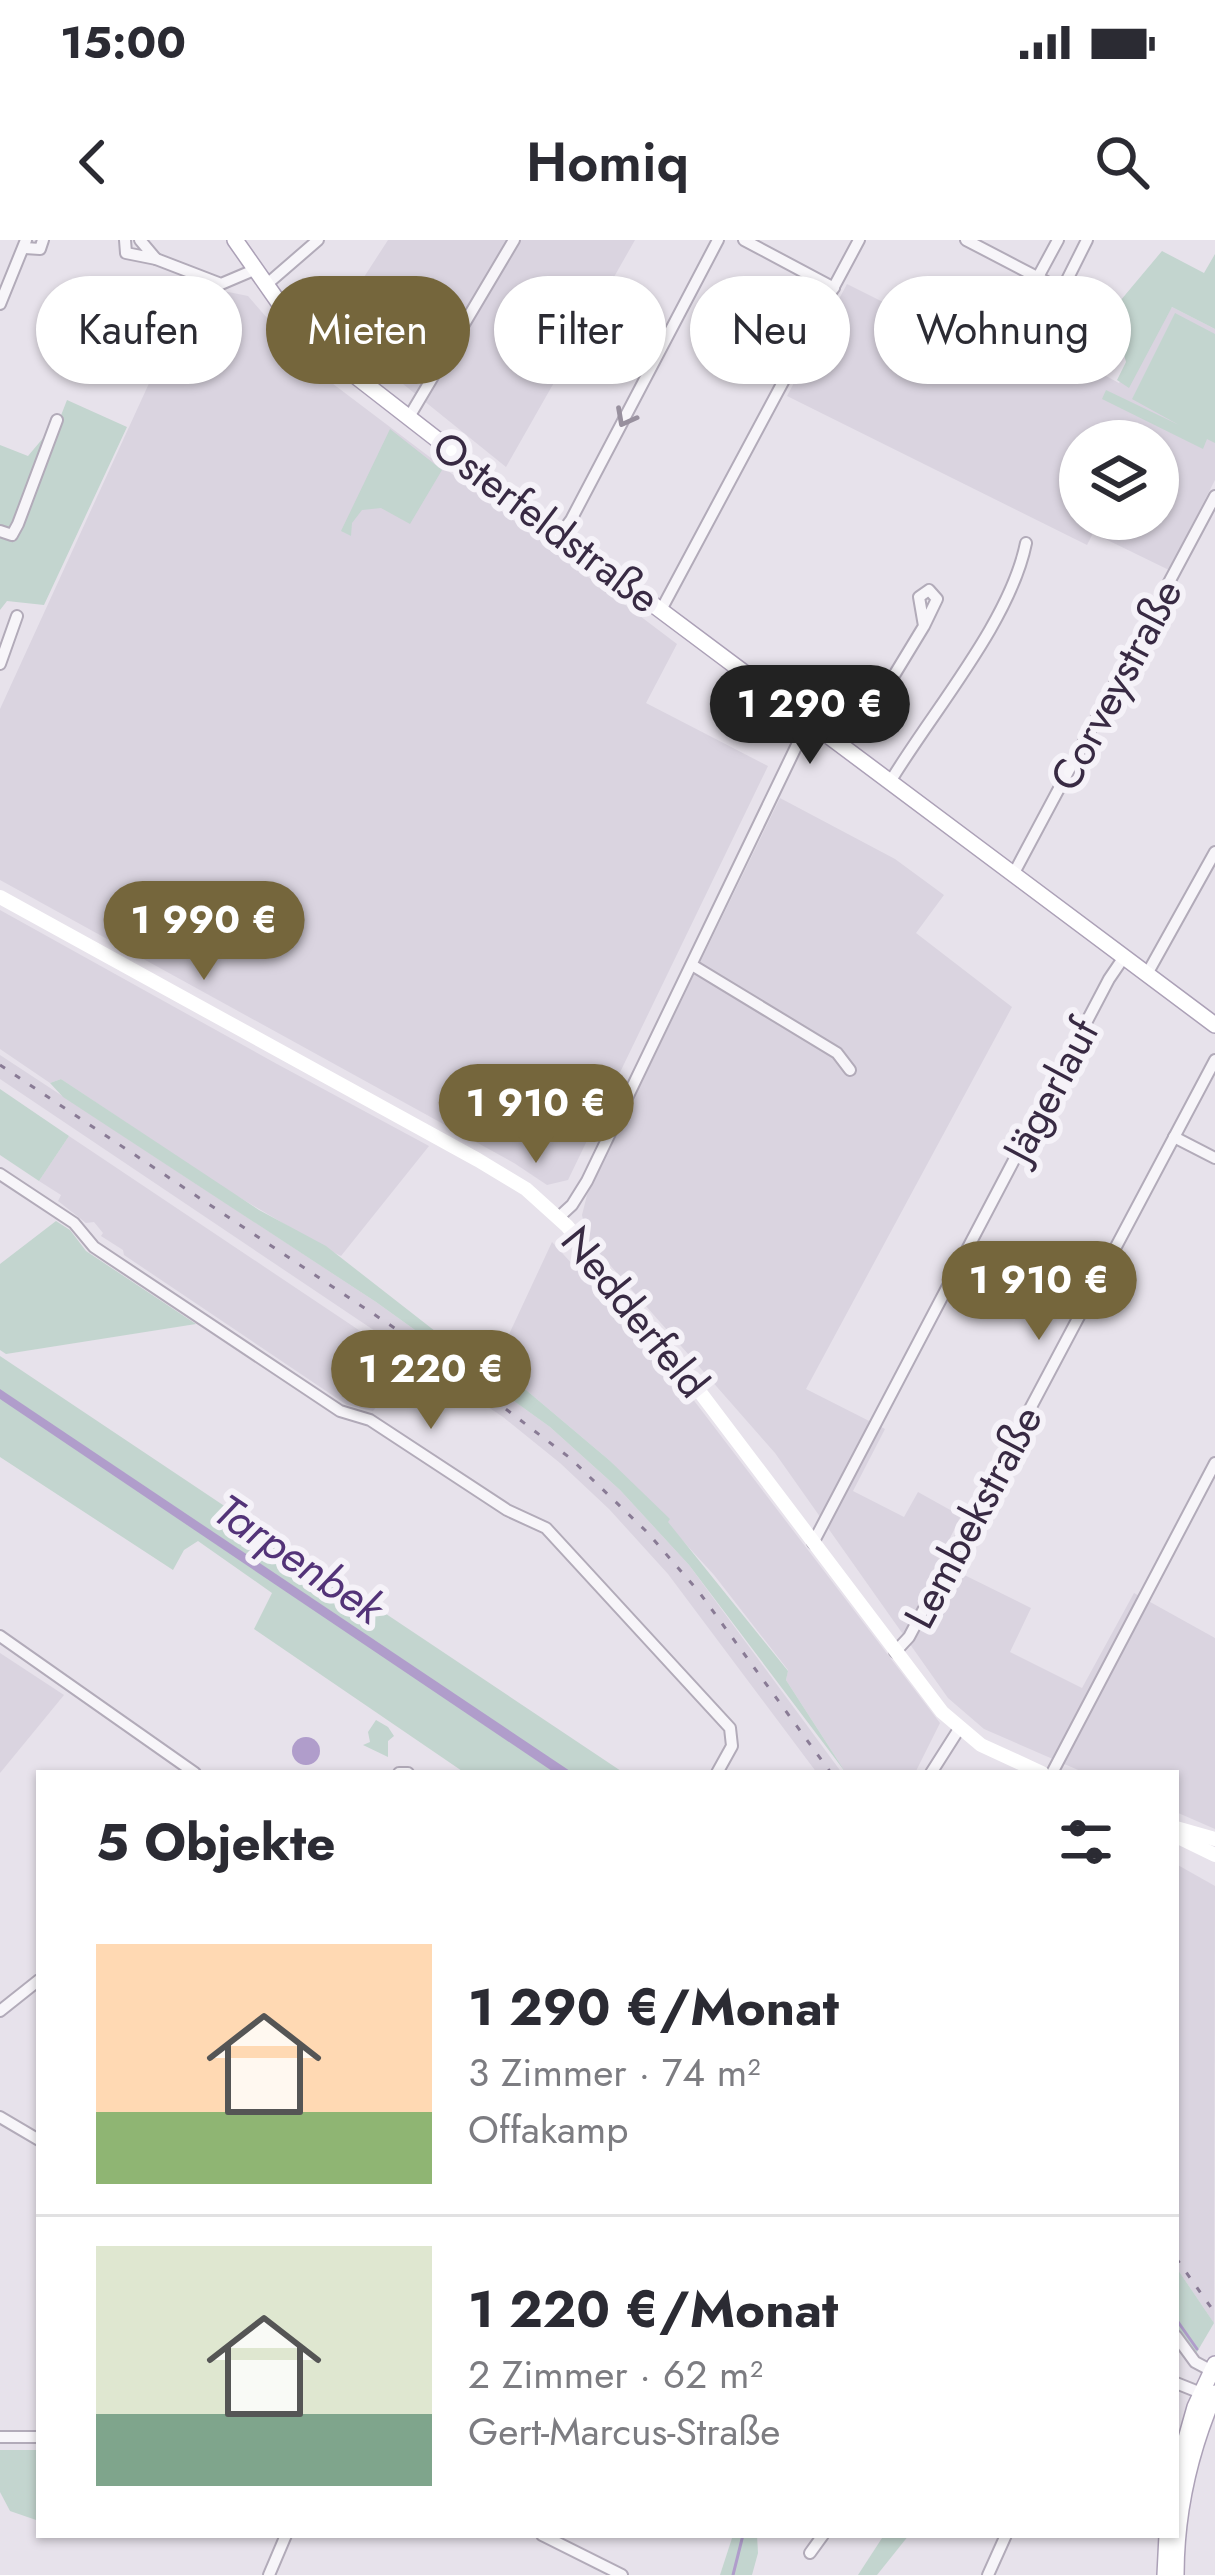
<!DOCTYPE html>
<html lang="de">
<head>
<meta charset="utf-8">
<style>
  body { margin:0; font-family:Jost,sans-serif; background:#f2f2f3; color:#2b2b33; height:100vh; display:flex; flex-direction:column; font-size:45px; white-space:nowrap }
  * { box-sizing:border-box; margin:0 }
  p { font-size:39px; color:#7c7c81 }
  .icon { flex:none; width:66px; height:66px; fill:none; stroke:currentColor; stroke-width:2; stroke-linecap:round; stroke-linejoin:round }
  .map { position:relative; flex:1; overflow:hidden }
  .sheet { position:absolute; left:36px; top:1530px; width:1143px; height:768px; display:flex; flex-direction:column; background:#fff; border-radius:0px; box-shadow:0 3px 9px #0004 }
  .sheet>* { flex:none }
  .top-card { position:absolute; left:36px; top:36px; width:1143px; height:108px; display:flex; gap:24px }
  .tools { position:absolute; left:1059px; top:180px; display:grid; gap:24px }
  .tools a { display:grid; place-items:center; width:120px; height:120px; border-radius:50%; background:#fff; box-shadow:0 3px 9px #0004; font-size:60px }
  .price { position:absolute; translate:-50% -102px; padding:0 27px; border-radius:42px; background:#75663c; color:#fff; font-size:39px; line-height:78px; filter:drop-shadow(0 3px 6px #0008) }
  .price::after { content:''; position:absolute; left:50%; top:72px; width:36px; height:27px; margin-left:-18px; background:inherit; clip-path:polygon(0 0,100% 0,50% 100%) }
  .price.current { background:#222; color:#fff }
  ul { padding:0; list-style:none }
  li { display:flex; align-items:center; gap:36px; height:300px; padding:0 60px }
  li+li { border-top:3px solid #e1e1e2 }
  li span { display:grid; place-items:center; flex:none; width:336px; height:240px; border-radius:0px; color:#555 }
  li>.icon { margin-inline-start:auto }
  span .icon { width:144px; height:144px; fill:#fffc; stroke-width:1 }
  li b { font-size:51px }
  h2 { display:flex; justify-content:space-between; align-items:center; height:144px; padding:0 60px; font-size:51px }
  .chip { padding:0 42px; border-radius:54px; background:#fff; box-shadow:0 3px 9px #0004; font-size:42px; line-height:108px }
  .chip.current { background:#75663c; color:#fff }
  .status { display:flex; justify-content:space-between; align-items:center; height:84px; padding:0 60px; background:#fff; direction:ltr }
  .status svg { height:33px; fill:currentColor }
  header { display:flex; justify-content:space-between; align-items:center; height:156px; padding:0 60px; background:#fff; font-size:54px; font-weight:600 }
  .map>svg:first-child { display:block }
  .built { fill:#dad4e0; fill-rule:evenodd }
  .green { fill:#c3d5cf }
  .water { fill:#b09dcb }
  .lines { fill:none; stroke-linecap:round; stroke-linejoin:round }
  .stream { stroke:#b09dcb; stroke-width:3 }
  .minor-casing { stroke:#b2abb9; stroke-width:14 }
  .primary-casing { stroke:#aca1b7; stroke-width:18 }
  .minor { stroke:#f7f5f9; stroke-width:10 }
  .secondary { stroke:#fff; stroke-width:14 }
  .primary { stroke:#fff; stroke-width:15 }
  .rail { stroke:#897b95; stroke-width:3; stroke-dasharray:6 12; stroke-linecap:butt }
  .oneway { stroke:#98909e }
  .labels { text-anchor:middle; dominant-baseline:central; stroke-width:12; stroke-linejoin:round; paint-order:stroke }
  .street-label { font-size:42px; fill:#382a43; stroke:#f5f2f8 }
  .water-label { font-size:45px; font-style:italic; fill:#533378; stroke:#f5f2f8 }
</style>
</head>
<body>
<div class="status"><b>15:00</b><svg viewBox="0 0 49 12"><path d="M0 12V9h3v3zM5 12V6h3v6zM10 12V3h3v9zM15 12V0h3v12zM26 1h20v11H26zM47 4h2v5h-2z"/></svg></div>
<header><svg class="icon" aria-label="back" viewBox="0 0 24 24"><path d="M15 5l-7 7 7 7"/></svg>Homiq<svg class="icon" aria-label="search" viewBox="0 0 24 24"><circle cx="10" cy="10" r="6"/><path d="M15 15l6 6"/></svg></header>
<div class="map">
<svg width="1215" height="2335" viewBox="0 0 1215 2335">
  <rect width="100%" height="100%" fill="#e7e2eb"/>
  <g class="built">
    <path d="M388,0h247l-129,227 -191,-154 11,-9 5,7 13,-3z"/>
    <path d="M847,44l118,59 10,-18 108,55 8,-12 28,15 53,-76 43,22v151l-46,90 -76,-37 -6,12 -300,-149zM1080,201h78v78h-78z"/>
    <path d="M194,45l54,11 60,69 369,279 -31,59 122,63 -200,414 -21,5 -33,-22 -514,-283v-171z"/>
    <path d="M780,558l115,61 49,36 -28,38 96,74 -206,382 79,40 -32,62 51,26 14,-25 43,24 -23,46 93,46 -21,44 72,36 52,-95 81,45v191l-39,-17v-39h-91l-101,-44 -36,-31 -173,-245 -187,-213 -6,-25 5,-20z"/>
    <path d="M0,670l277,154 152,82 -88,110 -16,-8 -98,-58 -166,-111 -11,4 -50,-34z"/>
    <path d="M0,815l376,247 174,125 70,63 69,75 153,208h-25l-149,-199 -59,-65 -49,-46 -57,-46 -503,-338z"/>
    <path d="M69,896l342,229 -38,46 -26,-6 -223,-150 -1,-5 -22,-14 2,-3 -9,-11 -8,1 -28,-22 3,-6 -22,-14z"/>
    <path d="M552,1002l124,135 264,346 -25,50h-69l-60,-93 2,-10 -74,-95 -105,-115 -109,-92 -2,-10z"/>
    <path d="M0,1413l64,42 -64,78z"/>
    <path d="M1176,1624l39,22 -1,437 -38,-56z"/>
  </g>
  <g class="green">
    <path d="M1162,11l42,22 11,-19v75l-43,-22 -43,81 -12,-8 9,-18 -10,-37 -47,-26 2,-5 39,19z"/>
    <path d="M1175,73l40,21v109l-8,-4 -4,10 -101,-50 4,-9 73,35 -47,-26z"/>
    <path d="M975,85l109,56 -9,2 -85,-42 -10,20 -15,-18z"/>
    <path d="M67,160l60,27 -83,178 -37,-4 -7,9v-165l28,11 32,-38z"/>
    <path d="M390,189l52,41 -32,54 -29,-16 -19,2 -10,13 -1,13 -10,-5z"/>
    <path d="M61,839l198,131 67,36 132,103 32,11 8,-3 2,11 109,92 61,59 -2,3 120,149 -2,9 60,93 -157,-208 -69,-75 -70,-63 -174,-125 -313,-205 -13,-14z"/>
    <path d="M0,849l69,47 -30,45 -39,-26z"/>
    <path d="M56,981l14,9 16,21 110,73 -190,30 -6,-4v-86z"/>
    <path d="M0,1116l624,417h-159l-211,-144 18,-36 -74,-52 -14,9 -11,20 -173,-113z"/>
    <path d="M376,1480l12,7 6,9 -6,5v16l-25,-12 7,-3 -2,-10z"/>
    <path d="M1176,2027l38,56 -20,34 -18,-25z"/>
    <path d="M0,2210h39v71l-29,-10 -10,-19z"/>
    <path d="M733,2295h24l1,18 -6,22h-32z"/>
    <path d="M884,2295h25l-32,40h-19z"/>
  </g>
  <g class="water">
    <path d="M0,1149l573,384h-18l-555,-374z"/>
    <circle cx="306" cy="1511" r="14"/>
  </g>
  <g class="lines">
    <g class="stream">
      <path d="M1176,2079l21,30"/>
      <path d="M733,2335l10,-40"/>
    </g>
    <defs>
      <g id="minor">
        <path d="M125,0l1,13 30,6 -16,-19"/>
        <path d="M744,0l90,48"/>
        <path d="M966,0l96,50 25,-50"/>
        <path d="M25,8l15,1 3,-9"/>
        <path d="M156,19l65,25 33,-14"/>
        <path d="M1038,37l20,-37"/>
        <path d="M266,45l52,-45"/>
        <path d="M0,64l26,-64"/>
        <path d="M409,177l105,-177"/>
        <path d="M0,291l12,4 6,-11 39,-104"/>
        <path d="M560,295l11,-15 147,-280"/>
        <path d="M661,370l198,-370"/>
        <path d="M0,424l17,-48"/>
        <path d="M840,504l50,-62 34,-56 -5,-29 10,-7 8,9 -13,27"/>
        <path d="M890,542c42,-70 120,-160 136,-239"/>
        <path d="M1014,633l201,-377"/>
        <path d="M692,725l145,88 13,17"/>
        <path d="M1147,734l68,-122"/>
        <path d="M1174,897l41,21"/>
        <path d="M0,934l74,49 20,24 246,164 30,9 137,90 39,18 184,200 2,18 -15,27"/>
        <path d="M559,977l13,-12 15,-24 222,-461"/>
        <path d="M813,1303l296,-564 15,-22"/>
        <path d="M0,1396l195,137"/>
        <path d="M895,1412l14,-15 306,-577"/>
        <path d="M399,1533h9"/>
        <path d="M931,1533l28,-44"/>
        <path d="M1052,1533l163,-310"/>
        <path d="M0,1771l39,-31"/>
        <path d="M0,1877l39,23"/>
        <path d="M1176,2096l19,26 17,9"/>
        <path d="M1176,2143l25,10"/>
        <path d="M0,2197h39"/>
        <path d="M542,2295l80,40"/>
        <path d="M810,2313l13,-18"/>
        <path d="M269,2335l17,-40"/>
        <path d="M988,2335l18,-40"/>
      </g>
      <g id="primary">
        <path d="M235,0l49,70 47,47 229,178 655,490"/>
        <path d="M1176,2234l19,-67 20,-43"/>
        <path d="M1165,2335l2,-40"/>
        <path d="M1176,2335c0,-63 14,-124 39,-182"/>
      </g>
    </defs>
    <use href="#minor" class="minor-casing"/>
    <use href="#primary" class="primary-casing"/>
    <use href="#minor" class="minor"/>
    <g class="secondary">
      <path d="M0,657l478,263 48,29 41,37 117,145 258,341 39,33 61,28"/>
      <path d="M1176,1588l39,11"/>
      <path d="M1176,1596l39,19"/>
    </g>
    <use href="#primary" class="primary"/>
    <g class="rail">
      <path d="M0,825l435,290 135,103 77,74 52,60 132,181"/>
      <path d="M1176,2018l39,55"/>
    </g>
  </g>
  <defs><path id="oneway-chevron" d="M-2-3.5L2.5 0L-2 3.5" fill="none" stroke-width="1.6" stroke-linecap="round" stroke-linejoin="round" transform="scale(3)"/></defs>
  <use class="oneway" href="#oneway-chevron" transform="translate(625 178) rotate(118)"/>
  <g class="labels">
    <g class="street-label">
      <text transform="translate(546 282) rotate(37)">Osterfeldstraße</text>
      <text transform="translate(1116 445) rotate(-62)">Corveystraße</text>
      <text transform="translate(1051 850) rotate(-62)">Jägerlauf</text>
      <text transform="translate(635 1072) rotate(51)">Nedderfeld</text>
      <text transform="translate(973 1277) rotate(-62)">Lembekstraße</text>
    </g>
    <g class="water-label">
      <text transform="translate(299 1319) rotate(34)">Tarpenbek</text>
    </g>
  </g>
</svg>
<div class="tools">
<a><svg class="icon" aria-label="layers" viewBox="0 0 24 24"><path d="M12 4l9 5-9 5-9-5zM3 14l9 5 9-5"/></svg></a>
</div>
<b class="price current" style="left:810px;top:527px">1 290 €</b>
<b class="price" style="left:204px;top:743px">1 990 €</b>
<b class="price" style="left:536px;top:926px">1 910 €</b>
<b class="price" style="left:1039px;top:1103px">1 910 €</b>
<b class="price" style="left:431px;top:1192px">1 220 €</b>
<div class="top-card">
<a class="chip">Kaufen</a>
<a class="chip current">Mieten</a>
<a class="chip">Filter</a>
<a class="chip">Neu</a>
<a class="chip">Wohnung</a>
</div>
<section class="sheet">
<h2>5 Objekte<svg class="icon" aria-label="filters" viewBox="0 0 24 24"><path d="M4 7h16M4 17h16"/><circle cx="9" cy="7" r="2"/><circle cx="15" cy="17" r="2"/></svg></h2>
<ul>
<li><span style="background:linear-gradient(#ffd9b3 70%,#8fb573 0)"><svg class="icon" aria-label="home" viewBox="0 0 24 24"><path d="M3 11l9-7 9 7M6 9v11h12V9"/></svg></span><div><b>1 290 €/Monat</b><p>3 Zimmer · 74 m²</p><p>Offakamp</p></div></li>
<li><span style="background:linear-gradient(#dfe7d0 70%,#7fa58c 0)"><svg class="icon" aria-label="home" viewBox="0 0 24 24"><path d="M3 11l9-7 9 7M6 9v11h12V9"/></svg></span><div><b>1 220 €/Monat</b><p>2 Zimmer · 62 m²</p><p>Gert-Marcus-Straße</p></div></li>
</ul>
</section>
</div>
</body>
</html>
